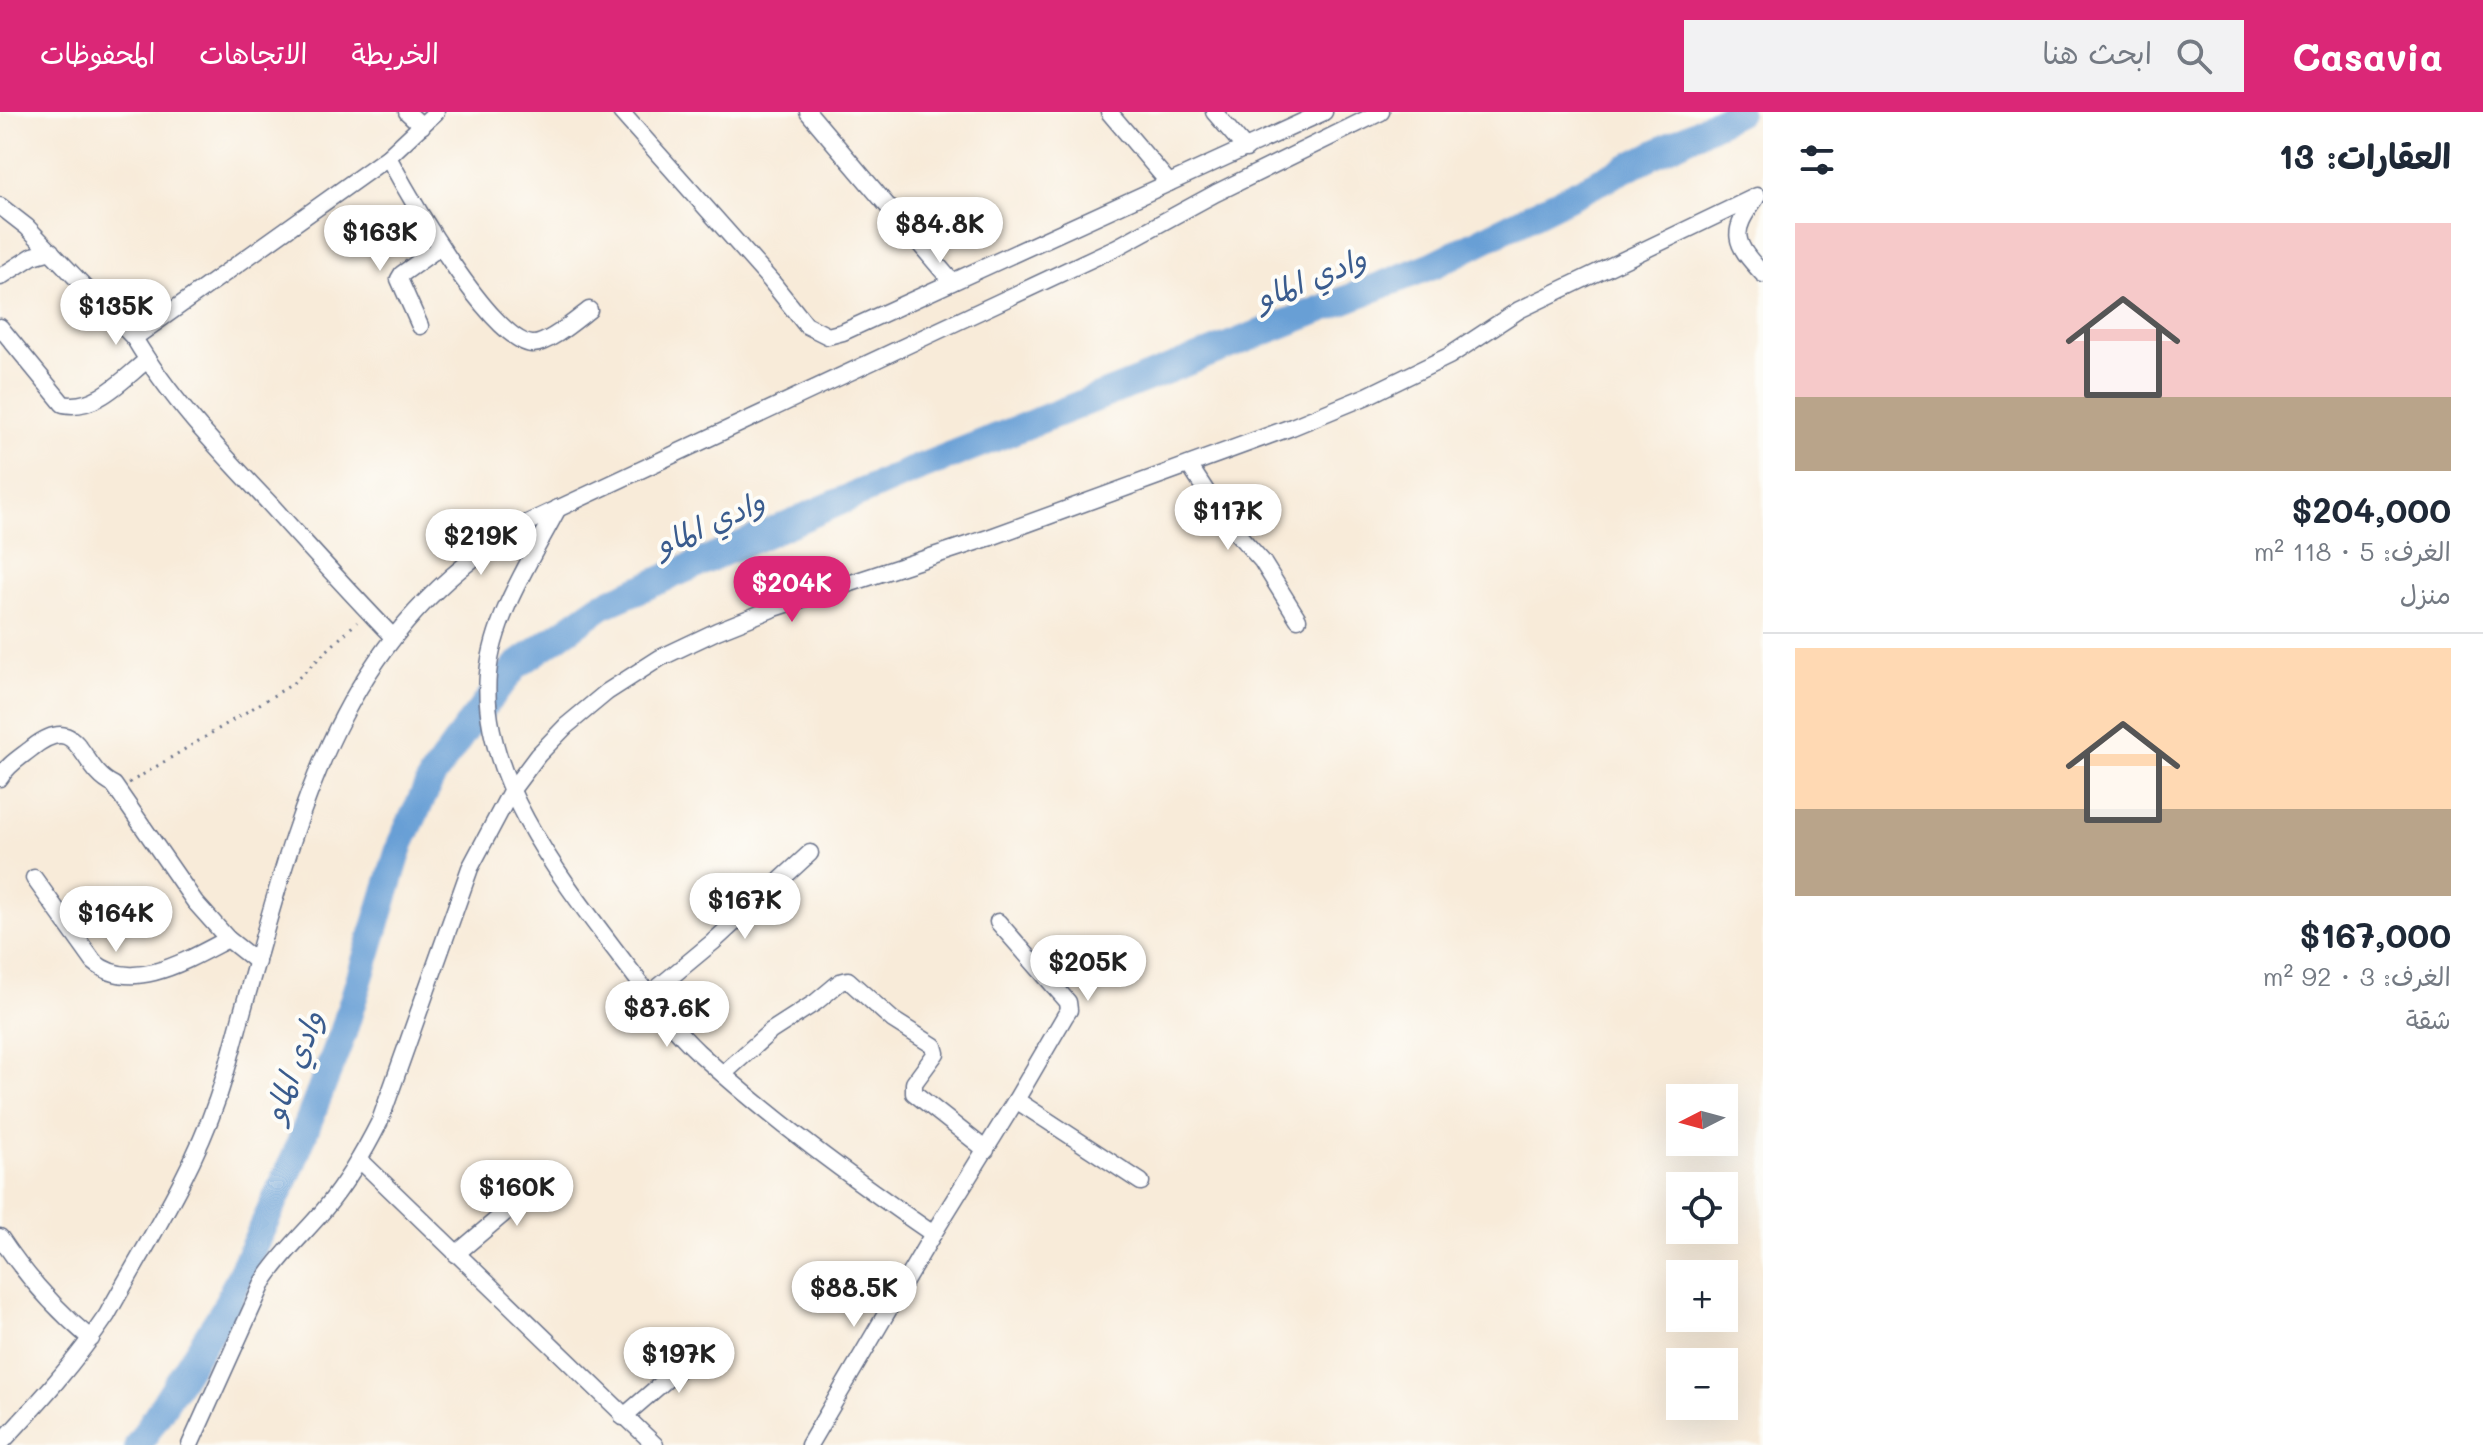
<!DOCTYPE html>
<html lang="ar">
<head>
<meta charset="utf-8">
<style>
  body { margin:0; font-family:Mali,"Playpen Sans Arabic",sans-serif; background:#f2f2f3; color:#1f2937; direction:rtl; height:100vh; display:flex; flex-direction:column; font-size:30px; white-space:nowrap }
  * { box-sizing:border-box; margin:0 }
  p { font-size:26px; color:#747a83 }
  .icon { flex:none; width:44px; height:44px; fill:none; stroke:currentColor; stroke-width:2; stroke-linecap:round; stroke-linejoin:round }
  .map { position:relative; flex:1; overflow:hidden; direction:ltr }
  .side { display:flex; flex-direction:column; background:#fff; width:720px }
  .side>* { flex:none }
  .needle { width:52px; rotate:264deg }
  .controls { position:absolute; left:1666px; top:972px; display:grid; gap:16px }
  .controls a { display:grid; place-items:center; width:72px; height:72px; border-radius:0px; background:#fff; box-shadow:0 8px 32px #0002; font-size:40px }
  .price { position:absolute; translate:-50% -68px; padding:0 18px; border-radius:28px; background:#fff; color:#222; font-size:26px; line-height:52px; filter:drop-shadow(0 2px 4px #0008) }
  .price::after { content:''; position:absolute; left:50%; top:48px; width:24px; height:18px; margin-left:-12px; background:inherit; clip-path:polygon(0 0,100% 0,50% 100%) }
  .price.active { background:#db2777; color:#fff }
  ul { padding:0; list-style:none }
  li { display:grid; align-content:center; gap:16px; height:424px; padding:0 32px }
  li+li { border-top:2px solid #e0e1e3 }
  li span { display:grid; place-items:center; height:248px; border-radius:0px; color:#555 }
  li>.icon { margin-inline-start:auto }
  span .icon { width:144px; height:144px; fill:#fffc; stroke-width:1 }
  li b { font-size:34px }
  h2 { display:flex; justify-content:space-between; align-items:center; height:96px; padding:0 32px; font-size:34px }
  header { display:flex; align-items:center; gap:48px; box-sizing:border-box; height:112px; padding:0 40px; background:#db2777; color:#fff }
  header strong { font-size:38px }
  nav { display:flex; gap:44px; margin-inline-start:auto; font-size:28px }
  .search { width:560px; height:72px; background:#f2f2f3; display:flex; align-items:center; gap:20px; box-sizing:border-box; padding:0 28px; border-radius:0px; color:#747a83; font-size:30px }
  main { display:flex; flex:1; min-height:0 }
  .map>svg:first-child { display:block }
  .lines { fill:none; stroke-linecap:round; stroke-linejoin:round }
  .river { stroke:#689fd5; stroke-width:28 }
  .minor-casing { stroke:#687189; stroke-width:19 }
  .path { stroke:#687189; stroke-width:3; stroke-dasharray:2 6; stroke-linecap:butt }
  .minor { stroke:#fff; stroke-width:16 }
  .labels { text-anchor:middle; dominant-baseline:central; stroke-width:8; stroke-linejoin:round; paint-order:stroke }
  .water-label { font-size:30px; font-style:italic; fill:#3a5c8e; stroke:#fdfcf7 }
</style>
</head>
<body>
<header>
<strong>Casavia</strong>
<div class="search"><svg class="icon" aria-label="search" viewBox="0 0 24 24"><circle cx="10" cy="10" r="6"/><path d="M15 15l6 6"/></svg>ابحث هنا</div>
<nav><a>الخريطة</a><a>الاتجاهات</a><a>المحفوظات</a></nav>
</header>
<main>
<section class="side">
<h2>العقارات: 13<svg class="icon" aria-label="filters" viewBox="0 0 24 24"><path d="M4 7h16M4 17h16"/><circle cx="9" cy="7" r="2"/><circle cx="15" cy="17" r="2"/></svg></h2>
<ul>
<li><span style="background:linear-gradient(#f6c9c9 70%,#b9a48a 0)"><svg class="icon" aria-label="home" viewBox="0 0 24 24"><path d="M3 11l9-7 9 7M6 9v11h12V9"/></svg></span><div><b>$204,000</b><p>الغرف: 5 · 118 m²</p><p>منزل</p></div></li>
<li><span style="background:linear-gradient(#ffd9b3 65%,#b9a48a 0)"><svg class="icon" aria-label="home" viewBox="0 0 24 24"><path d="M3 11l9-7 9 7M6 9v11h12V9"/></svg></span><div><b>$167,000</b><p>الغرف: 3 · 92 m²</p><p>شقة</p></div></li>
</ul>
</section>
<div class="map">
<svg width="1763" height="1333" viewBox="0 0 1763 1333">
  <rect width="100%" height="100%" fill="#fdfcf7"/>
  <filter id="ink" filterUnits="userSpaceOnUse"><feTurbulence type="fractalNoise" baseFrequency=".0125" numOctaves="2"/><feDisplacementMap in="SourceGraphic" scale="16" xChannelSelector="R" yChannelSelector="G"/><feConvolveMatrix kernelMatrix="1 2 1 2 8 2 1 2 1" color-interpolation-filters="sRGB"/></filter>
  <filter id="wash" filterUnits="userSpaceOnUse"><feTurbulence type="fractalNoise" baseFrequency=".006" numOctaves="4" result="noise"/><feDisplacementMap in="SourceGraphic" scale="32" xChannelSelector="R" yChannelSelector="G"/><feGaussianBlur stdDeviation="1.8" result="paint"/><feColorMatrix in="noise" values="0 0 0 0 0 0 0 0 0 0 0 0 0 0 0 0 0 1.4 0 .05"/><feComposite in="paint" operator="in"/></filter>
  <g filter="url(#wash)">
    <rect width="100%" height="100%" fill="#f8ebd9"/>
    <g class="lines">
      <path class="river" d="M138,1333l86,-135 68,-146 51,-131 58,-190 31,-66 38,-54 46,-57 85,-60 300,-131 532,-210 305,-153"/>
    </g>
  </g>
  <g filter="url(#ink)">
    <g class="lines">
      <defs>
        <g id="minor">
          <path d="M407,0l15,14"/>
          <path d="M621,0l150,169 35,44 22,11 15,-4 481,-220"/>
          <path d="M808,0l144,170"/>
          <path d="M1109,0l60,71"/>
          <path d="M1214,0l32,37"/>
          <path d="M388,45c20,37 102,183 144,187 15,1 44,-24 57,-34"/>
          <path d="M1756,86c-26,35 -23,44 7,76"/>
          <path d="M0,94l27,21 107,111"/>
          <path d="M0,165l33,-21 18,-5"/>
          <path d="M420,214l-21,-47 3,-5 38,-27"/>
          <path d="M0,215l63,77c33,7 60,-25 84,-44"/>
          <path d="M1189,353l35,54 38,42 36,58"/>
          <path d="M558,396c-26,50 -65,109 -70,166 -9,104 78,211 137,289 24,31 45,63 73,89 73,67 154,126 235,182l83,-134 125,82"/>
          <path d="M393,525c-43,-44 -83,-89 -124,-134 -49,-52 -99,-104 -135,-165l254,-181 48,-45"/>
          <path d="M0,666c7,-13 21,-21 32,-30 50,-39 46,21 82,37l81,117 33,37 29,23"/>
          <path d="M34,766l60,84c38,33 97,-4 134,-23"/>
          <path d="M998,810l70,80 1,8 -4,6 -49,84"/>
          <path d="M649,883l64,-53 97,-89"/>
          <path d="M723,962l48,-43 45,-29 24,-20 8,-2 45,40 41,26 2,7 -22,30v10l72,57"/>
          <path d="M361,1049l294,284"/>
          <path d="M0,1125c26,39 55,72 91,102"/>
          <path d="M456,1142l97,-82"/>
          <path d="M623,1305l86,-74"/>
          <path d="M0,1332c40,-43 74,-80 107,-129 39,-71 84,-139 110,-215 10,-29 17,-58 25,-87 56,-195 92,-376 281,-488l594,-278 99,-54 165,-81"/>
          <path d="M190,1333l74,-164c17,-27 40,-47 60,-71 23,-28 40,-57 56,-89l90,-253 41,-77 27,-36 28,-29 41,-34 53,-34 57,-27 55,-22 216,-71 304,-111 75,-31 82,-40 70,-46 238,-114"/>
          <path d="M809,1333l124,-211"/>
        </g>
      </defs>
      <use href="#minor" class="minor-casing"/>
      <path class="path" d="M129,671l162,-98 66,-63"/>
      <use href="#minor" class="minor"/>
    </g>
  </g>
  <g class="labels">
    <g class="water-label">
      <text transform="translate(1310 165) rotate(-22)">وادي الماو</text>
      <text transform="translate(709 410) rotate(-24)">وادي الماو</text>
      <text transform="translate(292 954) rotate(-69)">وادي الماو</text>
    </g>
  </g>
</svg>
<div class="controls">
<a><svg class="needle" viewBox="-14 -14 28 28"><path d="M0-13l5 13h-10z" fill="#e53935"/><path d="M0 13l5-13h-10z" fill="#747a83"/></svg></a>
<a><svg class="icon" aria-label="locate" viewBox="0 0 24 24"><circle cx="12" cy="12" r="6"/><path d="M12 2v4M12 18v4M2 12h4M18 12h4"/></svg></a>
<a>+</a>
<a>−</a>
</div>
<b class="price" style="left:940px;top:153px">$84.8K</b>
<b class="price" style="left:380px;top:161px">$163K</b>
<b class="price" style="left:116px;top:235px">$135K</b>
<b class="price" style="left:1228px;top:440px">$117K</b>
<b class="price" style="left:481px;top:465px">$219K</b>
<b class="price active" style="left:792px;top:512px">$204K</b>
<b class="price" style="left:745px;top:829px">$167K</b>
<b class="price" style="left:116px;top:842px">$164K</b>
<b class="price" style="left:1088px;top:891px">$205K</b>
<b class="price" style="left:667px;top:937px">$87.6K</b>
<b class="price" style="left:517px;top:1116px">$160K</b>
<b class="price" style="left:854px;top:1217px">$88.5K</b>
<b class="price" style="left:679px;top:1283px">$197K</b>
</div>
</main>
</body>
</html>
